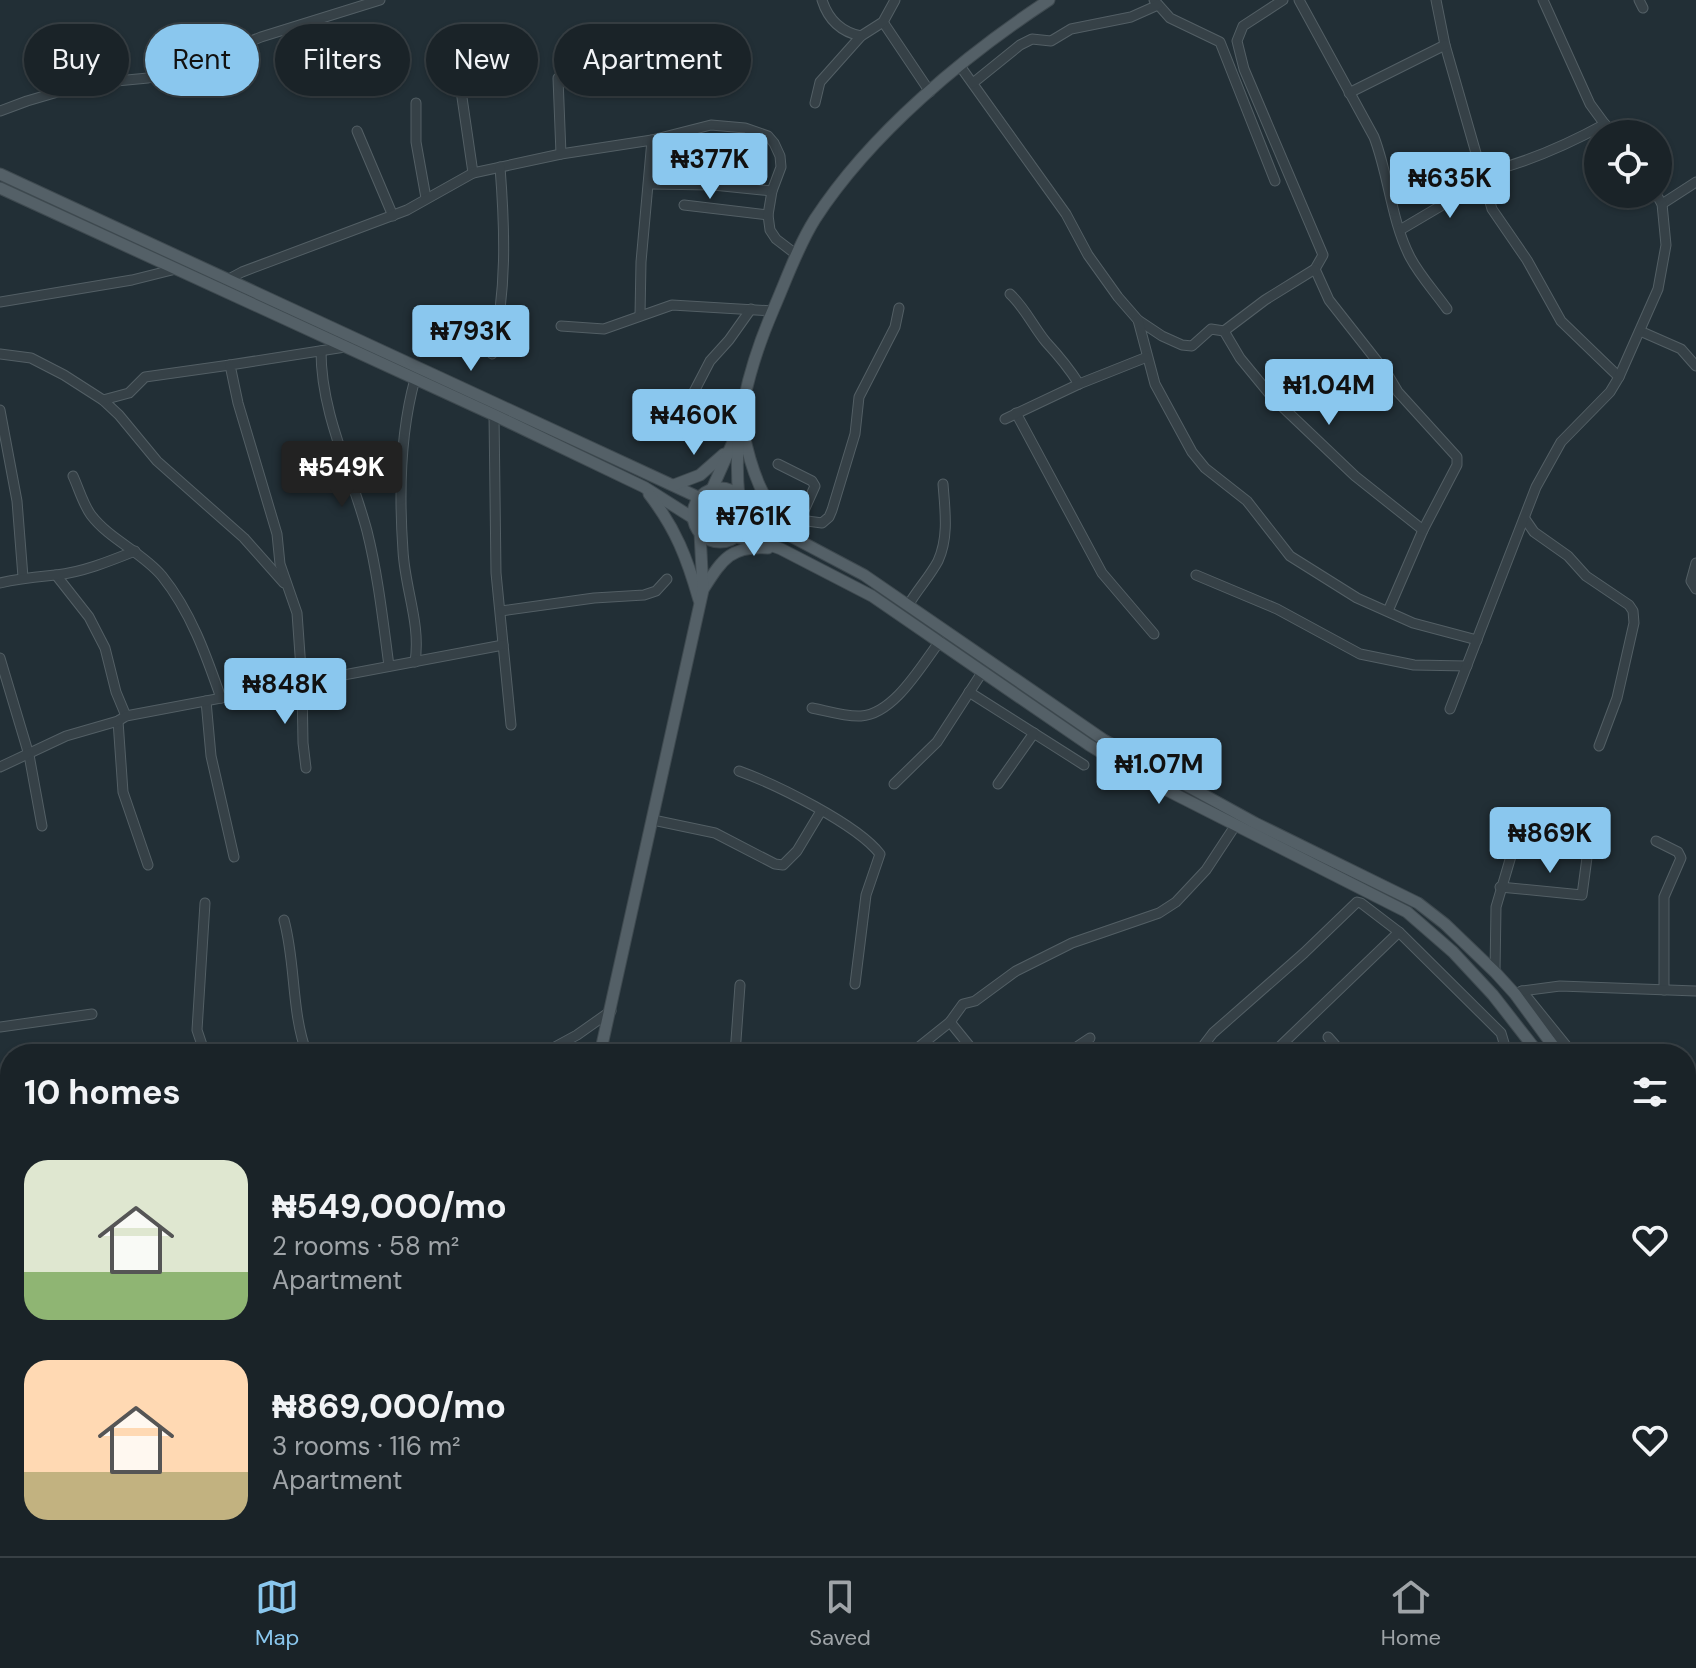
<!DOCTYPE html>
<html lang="en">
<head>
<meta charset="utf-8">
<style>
  body { margin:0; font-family:"DM Sans",sans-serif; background:#232b30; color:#f1f3f6; height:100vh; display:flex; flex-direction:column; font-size:30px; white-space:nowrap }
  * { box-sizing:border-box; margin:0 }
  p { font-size:26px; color:#9fa4a8 }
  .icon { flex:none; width:44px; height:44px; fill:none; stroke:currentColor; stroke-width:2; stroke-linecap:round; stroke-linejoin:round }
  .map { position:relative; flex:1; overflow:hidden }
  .side { position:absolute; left:0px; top:1044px; width:1696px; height:512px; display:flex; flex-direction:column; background:#1a2328; border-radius:32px 32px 0 0; box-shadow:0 2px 6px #0004,0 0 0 2px #384045 }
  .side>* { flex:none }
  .hud { position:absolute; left:24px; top:24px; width:800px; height:72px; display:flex; gap:16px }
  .buttons { position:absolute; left:1584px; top:120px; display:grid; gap:16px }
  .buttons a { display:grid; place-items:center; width:88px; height:88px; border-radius:50%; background:#1a2328; box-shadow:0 2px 6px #0004,0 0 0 2px #384045; font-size:40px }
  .price { position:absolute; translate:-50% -68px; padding:0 18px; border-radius:8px; background:#8ac7ee; color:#111; font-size:26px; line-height:52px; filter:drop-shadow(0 2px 4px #0008) }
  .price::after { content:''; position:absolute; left:50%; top:48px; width:24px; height:18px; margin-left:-12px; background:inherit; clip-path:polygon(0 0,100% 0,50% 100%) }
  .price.on { background:#222; color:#fff }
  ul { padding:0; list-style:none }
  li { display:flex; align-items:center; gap:24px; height:200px; padding:0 24px }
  li span { display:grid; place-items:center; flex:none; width:224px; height:160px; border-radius:24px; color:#555 }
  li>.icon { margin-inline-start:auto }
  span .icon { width:96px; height:96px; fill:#fffc; stroke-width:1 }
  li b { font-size:34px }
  h2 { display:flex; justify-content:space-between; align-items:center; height:96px; padding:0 24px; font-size:34px }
  .pill { padding:0 28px; border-radius:36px; background:#1a2328; box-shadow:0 2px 6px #0004,0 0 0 2px #384045; font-size:28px; line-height:72px }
  .pill.on { background:#8ac7ee; color:#111 }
  .menu { display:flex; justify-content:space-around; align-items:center; height:112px; border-top:2px solid #384045; background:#1a2328; font-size:22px; color:#9fa4a8 }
  .menu a { display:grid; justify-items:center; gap:4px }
  .menu .on { color:#8ac7ee }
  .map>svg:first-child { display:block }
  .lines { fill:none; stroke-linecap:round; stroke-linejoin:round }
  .minor-casing { stroke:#535f65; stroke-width:11 }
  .major-casing { stroke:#3f4a50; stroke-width:13 }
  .minor { stroke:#364147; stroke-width:9 }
  .major { stroke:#546067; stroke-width:11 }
</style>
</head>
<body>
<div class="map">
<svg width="1696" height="1556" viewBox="0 0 1696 1556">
  <rect width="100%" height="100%" fill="#222f36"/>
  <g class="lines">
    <defs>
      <g id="minor">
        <path d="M822,0c6,19 19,32 39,36"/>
        <path d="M1154,0l16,18 50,24 55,139"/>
        <path d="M1299,0l75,137c15,39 17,83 36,120 10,19 25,35 37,52"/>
        <path d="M1436,0l9,45 47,164 35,51 34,61 58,56"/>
        <path d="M1543,0l47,104 22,30"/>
        <path d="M1639,0l4,8"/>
        <path d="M883,22l47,70"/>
        <path d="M960,66l106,148 22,41 30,42 20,23 24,16 20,9 10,1 19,-17 13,2 41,-31 50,-31 8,-14 -79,-186 -7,-28 6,-15 40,-26"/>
        <path d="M459,77l14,96"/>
        <path d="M558,78l3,76"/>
        <path d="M973,83l47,-38 12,-6 19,2 20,-12 60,-12 27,-12"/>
        <path d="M1349,93l96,-48"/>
        <path d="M416,103v39l10,56"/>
        <path d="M815,103l5,-21 41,-46 22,-14 12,-22"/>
        <path d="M0,111l27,-10 58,-17 63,-6 26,-6 87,-35 119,-37"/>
        <path d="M357,131l36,85"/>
        <path d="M1481,174c44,-11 84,-28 124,-50"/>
        <path d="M649,184l64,1 59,6"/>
        <path d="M1662,204l34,-22"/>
        <path d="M684,205l84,10"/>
        <path d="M1400,230l83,-49"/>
        <path d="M1315,269l14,31 59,75 10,17 59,65v8l-34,65 -35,81"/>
        <path d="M227,280l15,-8 165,-62 66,-37 88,-19 91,-14 59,-15 34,3 23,8 6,7 6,13 1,11 -9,24 -4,24 2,15 6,9 21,16"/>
        <path d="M1010,294c15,14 23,32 36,48 12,13 23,26 33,42"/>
        <path d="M0,302l132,-22 44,-11"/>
        <path d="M640,315l1,-53 11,-122"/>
        <path d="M1138,320l17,64 37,68 13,16 42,33 43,55 67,42 56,25 64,17"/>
        <path d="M561,326l43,3 68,-24 101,6"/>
        <path d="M1224,331l16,27 32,39 83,79 68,54"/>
        <path d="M1640,331l41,18 15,17"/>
        <path d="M321,351c0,63 30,120 46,180 11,44 16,90 22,135"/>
        <path d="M0,354l31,4 33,17 39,25 16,15 38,46 87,77 40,45"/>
        <path d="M492,354c15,-62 13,-124 8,-187"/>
        <path d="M415,379c-15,54 -16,116 -12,172 2,38 18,73 12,111"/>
        <path d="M103,400l26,-7 16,-16 85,-12"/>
        <path d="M685,409l25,-48 19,-21 22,-31"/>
        <path d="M0,410l17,91 6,76"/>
        <path d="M1016,413l86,160 52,61"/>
        <path d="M494,415l2,158 15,152"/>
        <path d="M1005,419l74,-35 68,-27"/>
        <path d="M778,464l34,17 3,5 -17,38 4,18"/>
        <path d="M73,476c6,13 10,28 18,39 19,25 51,37 71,61 29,36 44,79 59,122"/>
        <path d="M1525,519l9,13 34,24 18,20 43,29 4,6 1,12 -17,75 -18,48"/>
        <path d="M800,520l22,3 7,-6 3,-7 23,-76 4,-37 36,-70 4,-19"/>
        <path d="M1696,563l-5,18 5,8"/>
        <path d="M56,575l33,42 16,31 11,44 10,24"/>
        <path d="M1196,575l81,34 83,45 54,11 53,1"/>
        <path d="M0,583c21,-5 36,-6 56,-8 27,-3 54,-14 79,-24"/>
        <path d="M909,604c9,-15 21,-28 29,-43 11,-24 7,-51 5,-77"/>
        <path d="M501,611l93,-13 50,-3 12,-4 11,-12"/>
        <path d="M0,658l29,97 13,71"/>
        <path d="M969,692l115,73"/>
        <path d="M206,701l5,55 23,101"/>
        <path d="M812,708c15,3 34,9 49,8 33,-2 60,-50 79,-75"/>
        <path d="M1450,709l86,-222 25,-45 49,-50 9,-15 39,-88 8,-44 -4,-41 -6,-10"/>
        <path d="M118,721l5,71 25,73"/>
        <path d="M0,767l66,-31 52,-15 8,-5 377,-71"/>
        <path d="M306,768l-3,-25 -1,-60 -5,-70 -17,-49 -3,-30 -39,-131 -8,-38 115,-18"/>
        <path d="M739,771c36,13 118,53 141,83l-14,41 -11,89"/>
        <path d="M894,784l43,-42 46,-71"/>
        <path d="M998,784l36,-51"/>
        <path d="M653,820l62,13 60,31 8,1 14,-14 24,-40"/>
        <path d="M1656,841l22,11 3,6 -17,39v93"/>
        <path d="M1500,887l82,8 6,-45"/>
        <path d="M205,903l-8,127 8,24"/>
        <path d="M284,920c12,44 7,92 23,134"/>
        <path d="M1399,932l102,101 3,10 -2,11"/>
        <path d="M1495,972l1,-65 18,-61"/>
        <path d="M1522,991l51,63"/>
        <path d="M1515,994l7,-3 38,-5 136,5"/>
        <path d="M950,1022l26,32"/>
        <path d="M0,1027l92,-13"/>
        <path d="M1328,1037l15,17"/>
        <path d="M542,1054l35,-19 34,-24"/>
        <path d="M735,1054l5,-69"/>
        <path d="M910,1054l40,-32 13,-18 12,-3 41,-30 56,-28 87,-30 17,-11 30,-32 29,-44"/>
        <path d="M1066,1054l24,-16"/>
        <path d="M1197,1054l16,-21 91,-80 53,-51 4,1 38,29 -127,122"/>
        <path d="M1686,1108l7,1"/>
        <path d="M0,1184l10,11"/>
        <path d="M1686,1234l10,18"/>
        <path d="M0,1271l10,-4"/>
        <path d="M1686,1419l10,-7"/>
        <path d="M195,1546l18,10"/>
        <path d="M356,1546l10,10"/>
        <path d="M511,1546l13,10"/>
        <path d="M770,1546l13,10"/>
        <path d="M919,1546l11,10"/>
        <path d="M1273,1546v10"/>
        <path d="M113,1556l3,-10"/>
        <path d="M958,1556l6,-10"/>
        <path d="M1066,1556l6,-10"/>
        <path d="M1173,1556l6,-10"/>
        <path d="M1371,1556l5,-10"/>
        <path d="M1465,1556l6,-10"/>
        <path d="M1593,1556l4,-10"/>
      </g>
      <g id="major">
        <path d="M0,174l700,324"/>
        <path d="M0,188l494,227 150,72 49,31"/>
        <path d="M743,430c8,40 20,73 47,103"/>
        <path d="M674,485l26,-10 24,-21"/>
        <circle cx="720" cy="515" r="27"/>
        <path d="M712,489l25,-56"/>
        <path d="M649,494c27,35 38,64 50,106"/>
        <path d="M739,497c-7,-67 9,-129 35,-189 13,-30 24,-62 41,-89 56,-86 149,-163 234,-219"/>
        <path d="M747,513l117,62 240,165 151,83 163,80 27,21 50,48 20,22 44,60"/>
        <path d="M734,537l22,3 25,9 91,47 217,149 54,33 264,134 46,40 40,43 46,59"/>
        <path d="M704,588c18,-28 27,-43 64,-40"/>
        <path d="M600,1054l103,-464 -3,-57"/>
        <path d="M1686,1274l10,27"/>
        <path d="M1686,1314l10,23"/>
        <path d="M482,1556l2,-10"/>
      </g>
    </defs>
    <use href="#minor" class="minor-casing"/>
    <use href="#major" class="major-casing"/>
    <use href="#minor" class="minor"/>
    <use href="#major" class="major"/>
  </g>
</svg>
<div class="buttons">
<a><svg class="icon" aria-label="locate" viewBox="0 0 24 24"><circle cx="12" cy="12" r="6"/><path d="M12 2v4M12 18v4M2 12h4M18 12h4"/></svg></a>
</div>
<b class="price" style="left:710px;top:201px">₦377K</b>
<b class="price" style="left:1450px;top:220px">₦635K</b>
<b class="price" style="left:471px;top:373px">₦793K</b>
<b class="price" style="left:1329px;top:427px">₦1.04M</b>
<b class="price" style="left:694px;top:457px">₦460K</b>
<b class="price on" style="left:342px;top:509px">₦549K</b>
<b class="price" style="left:754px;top:558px">₦761K</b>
<b class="price" style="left:285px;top:726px">₦848K</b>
<b class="price" style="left:1159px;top:806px">₦1.07M</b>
<b class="price" style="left:1550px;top:875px">₦869K</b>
<div class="hud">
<a class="pill">Buy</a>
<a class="pill on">Rent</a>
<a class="pill">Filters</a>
<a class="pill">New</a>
<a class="pill">Apartment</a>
</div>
<section class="side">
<h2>10 homes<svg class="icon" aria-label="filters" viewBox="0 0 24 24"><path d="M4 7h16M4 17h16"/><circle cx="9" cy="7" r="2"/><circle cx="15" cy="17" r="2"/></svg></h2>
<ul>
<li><span style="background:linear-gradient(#dfe7d0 70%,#8fb573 0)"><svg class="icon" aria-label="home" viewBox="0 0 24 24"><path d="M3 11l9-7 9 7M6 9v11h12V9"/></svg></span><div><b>₦549,000/mo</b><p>2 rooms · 58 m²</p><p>Apartment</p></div><svg class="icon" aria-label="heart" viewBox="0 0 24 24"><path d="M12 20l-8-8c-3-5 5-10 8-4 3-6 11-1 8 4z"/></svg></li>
<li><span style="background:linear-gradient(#ffd9b3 70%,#c2b280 0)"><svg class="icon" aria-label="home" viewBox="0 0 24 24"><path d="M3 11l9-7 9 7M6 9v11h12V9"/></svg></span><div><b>₦869,000/mo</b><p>3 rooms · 116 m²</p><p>Apartment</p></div><svg class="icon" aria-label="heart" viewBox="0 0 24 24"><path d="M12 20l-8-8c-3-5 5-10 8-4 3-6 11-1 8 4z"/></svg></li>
</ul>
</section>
</div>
<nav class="menu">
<a class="on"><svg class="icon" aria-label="map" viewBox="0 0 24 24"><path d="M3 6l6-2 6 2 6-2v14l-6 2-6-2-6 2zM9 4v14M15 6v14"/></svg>Map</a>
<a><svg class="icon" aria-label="saved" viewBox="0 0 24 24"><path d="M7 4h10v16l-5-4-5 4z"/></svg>Saved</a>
<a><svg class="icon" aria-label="home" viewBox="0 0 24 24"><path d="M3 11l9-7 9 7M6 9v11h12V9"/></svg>Home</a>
</nav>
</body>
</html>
